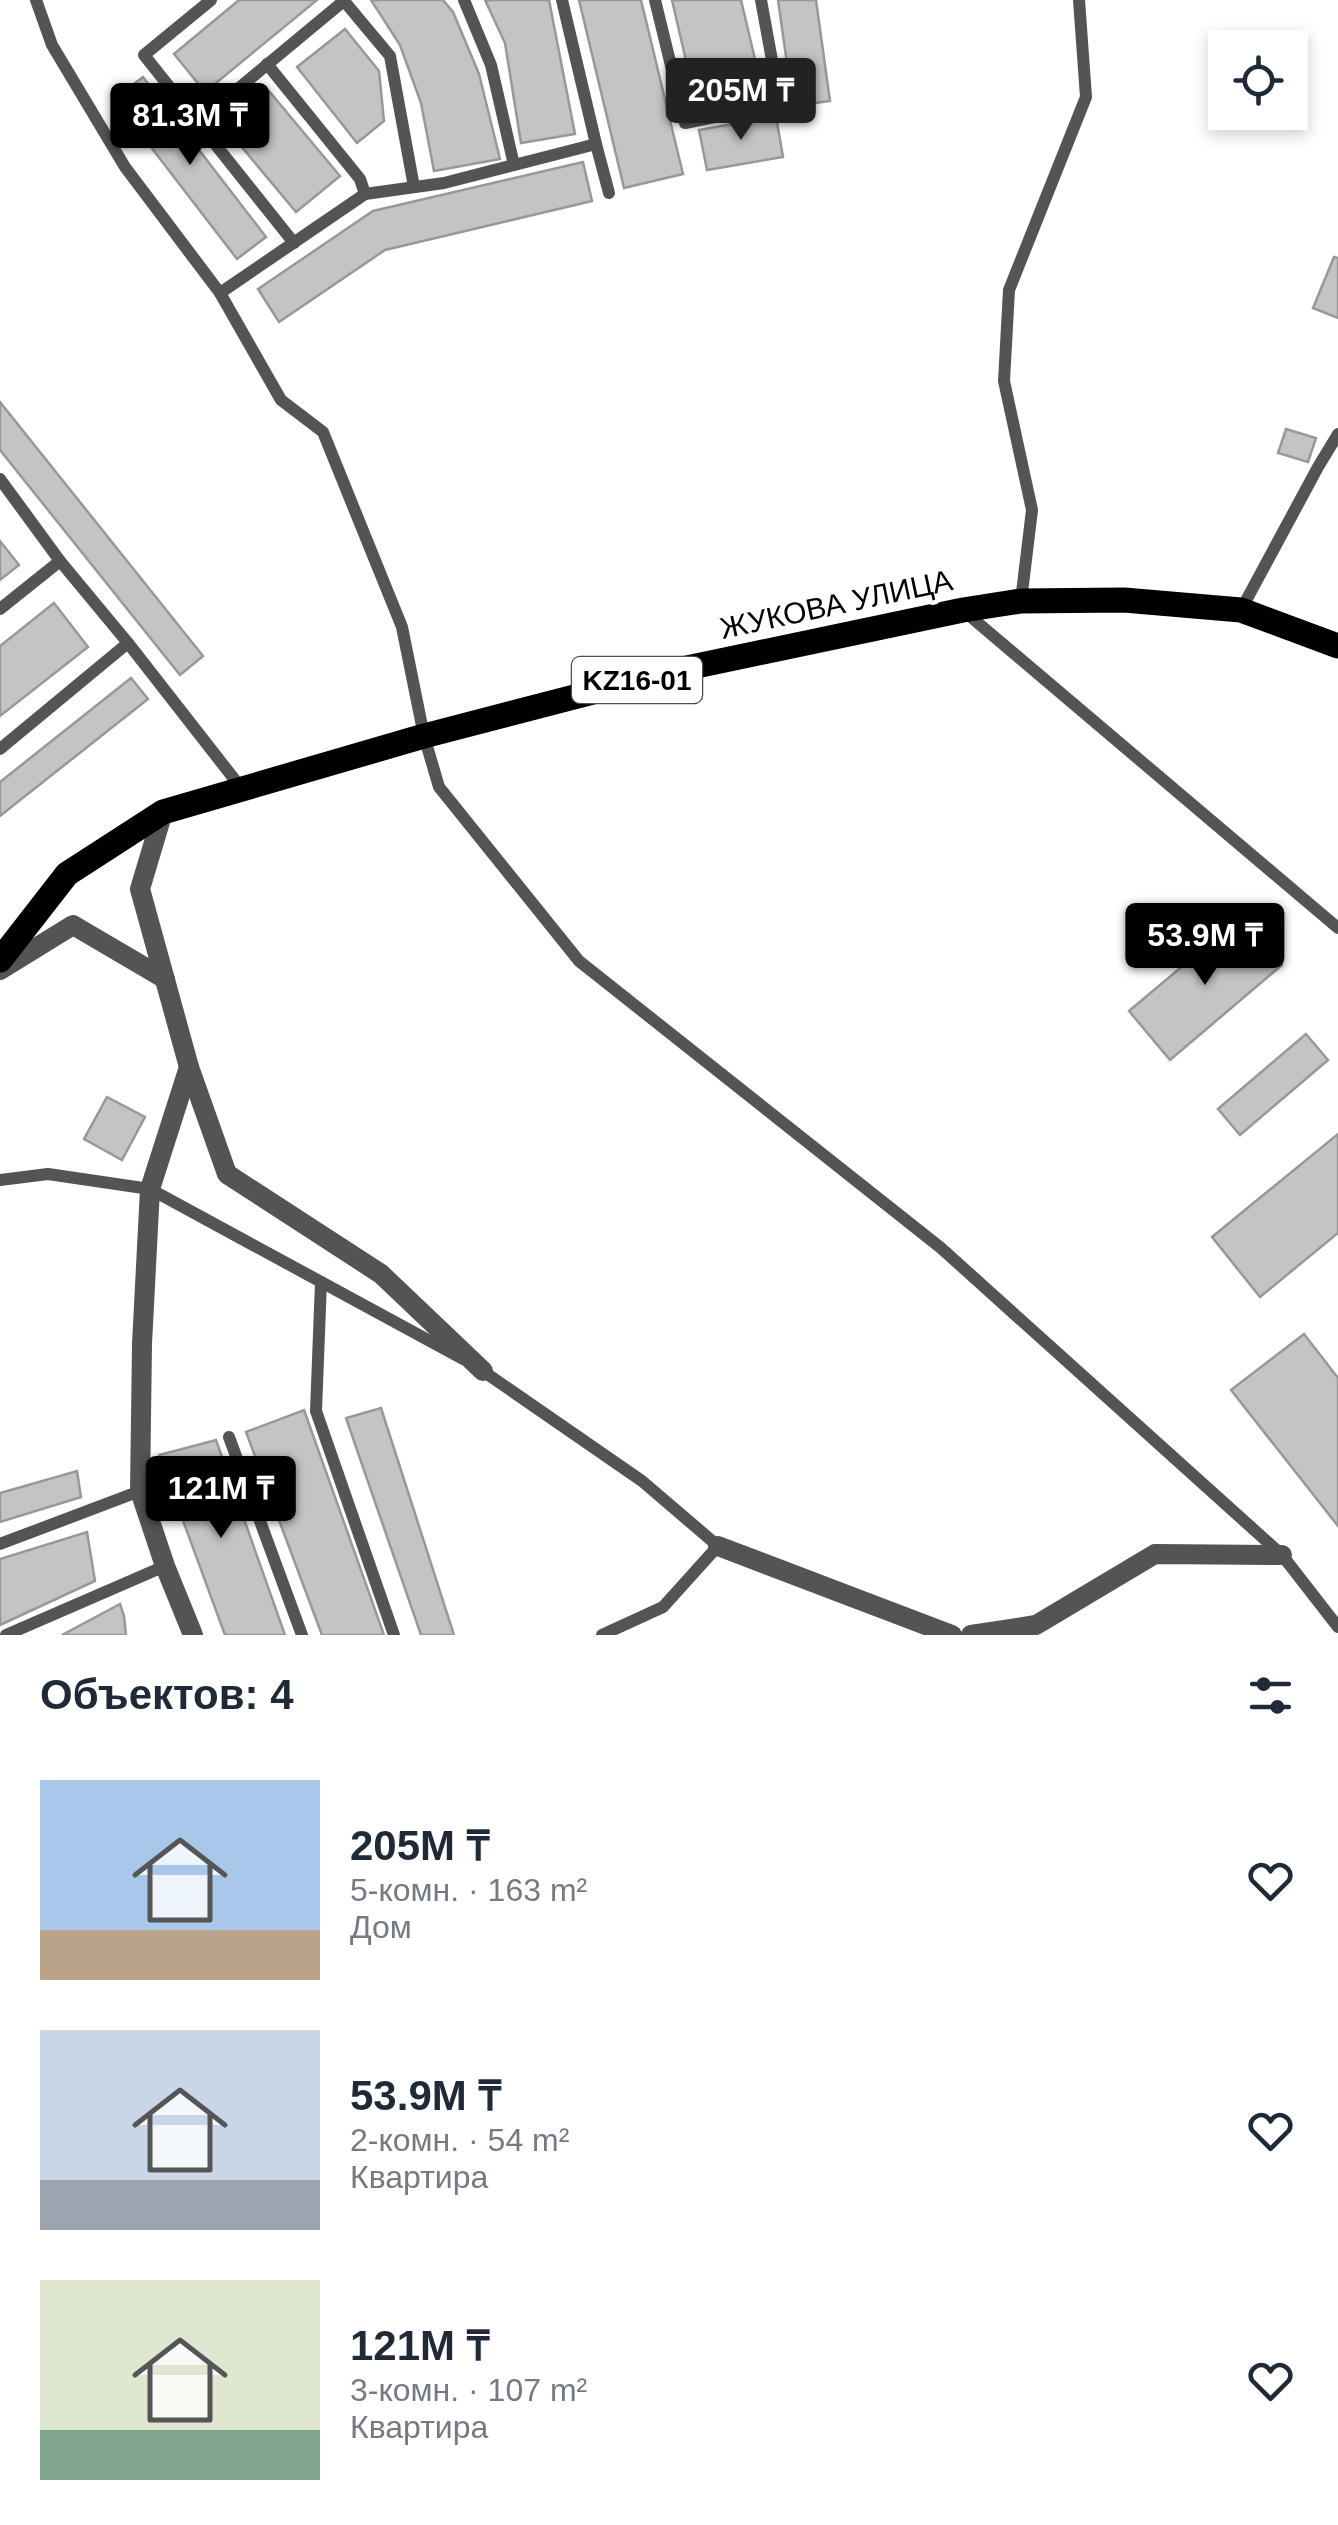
<!DOCTYPE html>
<html lang="ru">
<head>
<meta charset="utf-8">
<style>
  body { margin:0; font-family:Arial,sans-serif; background:#f6f6f7; color:#1f2937; height:100vh; display:flex; flex-direction:column; font-size:38px; white-space:nowrap }
  * { box-sizing:border-box; margin:0 }
  p { font-size:32px; color:#747a83 }
  .icon { flex:none; width:55px; height:55px; fill:none; stroke:currentColor; stroke-width:2; stroke-linecap:round; stroke-linejoin:round }
  .map { position:relative; height:1635px; overflow:hidden }
  .panel { display:flex; flex-direction:column; background:#fff; flex:1 }
  .panel>* { flex:none }
  .controls { position:absolute; left:1208px; top:30px; display:grid; gap:20px }
  .controls a { display:grid; place-items:center; width:100px; height:100px; border-radius:0px; background:#fff; box-shadow:0 5px 15px #0003; font-size:50px }
  .price { position:absolute; translate:-50% -85px; padding:0 22px; border-radius:10px; background:#000; color:#fff; font-size:32px; line-height:65px; filter:drop-shadow(0 2px 5px #0008) }
  .price::after { content:''; position:absolute; left:50%; top:60px; width:30px; height:22px; margin-left:-15px; background:inherit; clip-path:polygon(0 0,100% 0,50% 100%) }
  .price.active { background:#222; color:#fff }
  ul { padding:0; list-style:none }
  li { display:flex; align-items:center; gap:30px; height:250px; padding:0 40px }
  li span { display:grid; place-items:center; flex:none; width:280px; height:200px; border-radius:0px; color:#555 }
  li>.icon { margin-inline-start:auto }
  span .icon { width:120px; height:120px; fill:#fffc; stroke-width:1 }
  li b { font-size:42px }
  h2 { display:flex; justify-content:space-between; align-items:center; height:120px; padding:0 40px; font-size:42px }
  .map>svg:first-child { display:block }
  .building { fill:#c4c4c4; stroke:#989898; stroke-width:2.5 }
  .lines { fill:none; stroke-linecap:round; stroke-linejoin:round }
  .lane { stroke:#545454; stroke-width:12 }
  .street { stroke:#545454; stroke-width:20 }
  .primary { stroke:#000; stroke-width:25 }
  .labels { text-anchor:middle; dominant-baseline:central; stroke-width:9; stroke-linejoin:round; paint-order:stroke }
  .shield { fill:#fff; stroke:#4c4c4c; stroke-width:2.5 }
  .shield-label { font-size:28px; font-weight:bold; fill:#000 }
  .street-label { font-size:30px; fill:#000; stroke:#fff }
</style>
</head>
<body>
<div class="map">
<svg width="1338" height="1635" viewBox="0 0 1338 1635">
  <rect width="100%" height="100%" fill="#fff"/>
  <g class="building">
    <path d="M239,0h78l-112,92 -31,-38z"/>
    <path d="M371,0h72l10,12 26,62 21,85 -66,12 -13,-68 -21,-58z"/>
    <path d="M485,0h64l26,134 -54,9 -16,-100z"/>
    <path d="M579,0h62l42,174 -59,14z"/>
    <path d="M672,0h69l21,89 -66,15z"/>
    <path d="M778,0h38l14,101 -37,5z"/>
    <path d="M345,29l34,42 5,50 -27,22 -60,-76z"/>
    <path d="M143,77l123,160 -29,22 -123,-160z"/>
    <path d="M269,91l71,85 -44,36 -71,-85z"/>
    <path d="M776,116l7,41 -76,13 -8,-40z"/>
    <path d="M583,162l9,39 -207,49 -106,72 -21,-33 115,-78z"/>
    <path d="M1334,257l4,1v60l-25,-10z"/>
    <path d="M0,402l203,254 -23,19 -180,-225z"/>
    <path d="M1286,429l30,9 -8,24 -30,-9z"/>
    <path d="M0,541l19,24 -19,15z"/>
    <path d="M54,603l34,44 -88,69v-70z"/>
    <path d="M131,678l17,21 -148,117v-34z"/>
    <path d="M1241,917l41,48 -112,95 -41,-49z"/>
    <path d="M1306,1034l22,26 -88,75 -22,-26z"/>
    <path d="M107,1097l38,20 -23,43 -38,-21z"/>
    <path d="M1338,1134v99l-78,64 -48,-60z"/>
    <path d="M1304,1334l34,44v148l-107,-136z"/>
    <path d="M381,1408l73,227h-33l-75,-217z"/>
    <path d="M304,1410l80,225h-62l-76,-203z"/>
    <path d="M216,1440l69,195h-60l-66,-180z"/>
    <path d="M77,1471l4,26 -81,25v-29z"/>
    <path d="M87,1532l8,49 -95,44v-66z"/>
    <path d="M120,1604l4,12 2,19h-64z"/>
  </g>
  <g class="lines">
    <g class="lane">
      <path d="M36,0l16,45 73,122 95,126 61,107 42,32 79,195 22,109 15,51 140,174 362,287 341,307 56,72"/>
      <path d="M211,0l-67,55 150,188"/>
      <path d="M464,0l27,65 23,100"/>
      <path d="M562,0l34,144"/>
      <path d="M655,0l30,123 95,-19 -19,-104"/>
      <path d="M344,1l46,55 24,131"/>
      <path d="M267,64l93,115 5,15"/>
      <path d="M198,122l147,-122"/>
      <path d="M220,293l145,-99 79,-11 152,-39 13,49"/>
      <path d="M0,479l60,82"/>
      <path d="M1021,601l11,-91 -28,-129 5,-91 77,-193 -7,-97"/>
      <path d="M0,609l60,-48 68,82"/>
      <path d="M1241,610l77,-143 20,-33"/>
      <path d="M965,612l373,316"/>
      <path d="M0,749l128,-106 114,146"/>
      <path d="M0,1180l48,-6 102,15 313,170"/>
      <path d="M321,1282l-5,129 78,224"/>
      <path d="M480,1369l162,112 76,65 -55,61 -61,28"/>
      <path d="M229,1437l73,198"/>
      <path d="M0,1544l140,-53"/>
      <path d="M6,1635l159,-69"/>
    </g>
    <g class="street">
      <path d="M163,812l-23,77 49,178 38,107 154,100 102,97"/>
      <path d="M0,970l73,-45 92,54"/>
      <path d="M189,1067l-39,122 -8,155 -2,147 25,75 28,69"/>
      <path d="M718,1546l234,89"/>
      <path d="M971,1635l65,-10 119,-71 127,1"/>
    </g>
    <path class="primary" d="M0,960l67,-86 96,-62 261,-76 258,-67 281,-59 58,-9 103,-1 117,10 97,36"/>
  </g>
  <g class="labels">
    <rect class="shield" x="572" y="657" width="130" height="46" rx="8"/>
    <g class="shield-label">
      <text x="637" y="680">KZ16-01</text>
    </g>
    <g class="street-label">
      <text transform="translate(836 604) rotate(-12)">ЖУКОВА УЛИЦА</text>
    </g>
  </g>
</svg>
<div class="controls">
<a><svg class="icon" aria-label="locate" viewBox="0 0 24 24"><circle cx="12" cy="12" r="6"/><path d="M12 2v4M12 18v4M2 12h4M18 12h4"/></svg></a>
</div>
<b class="price active" style="left:741px;top:143px">205M ₸</b>
<b class="price" style="left:190px;top:168px">81.3M ₸</b>
<b class="price" style="left:1205px;top:988px">53.9M ₸</b>
<b class="price" style="left:221px;top:1541px">121M ₸</b>
</div>
<section class="panel">
<h2>Объектов: 4<svg class="icon" aria-label="filters" viewBox="0 0 24 24"><path d="M4 7h16M4 17h16"/><circle cx="9" cy="7" r="2"/><circle cx="15" cy="17" r="2"/></svg></h2>
<ul>
<li><span style="background:linear-gradient(#a9c7e8 75%,#b9a48a 0)"><svg class="icon" aria-label="home" viewBox="0 0 24 24"><path d="M3 11l9-7 9 7M6 9v11h12V9"/></svg></span><div><b>205M ₸</b><p>5-комн. · 163 m²</p><p>Дом</p></div><svg class="icon" aria-label="heart" viewBox="0 0 24 24"><path d="M12 20l-8-8c-3-5 5-10 8-4 3-6 11-1 8 4z"/></svg></li>
<li><span style="background:linear-gradient(#c9d6e8 75%,#9aa5b1 0)"><svg class="icon" aria-label="home" viewBox="0 0 24 24"><path d="M3 11l9-7 9 7M6 9v11h12V9"/></svg></span><div><b>53.9M ₸</b><p>2-комн. · 54 m²</p><p>Квартира</p></div><svg class="icon" aria-label="heart" viewBox="0 0 24 24"><path d="M12 20l-8-8c-3-5 5-10 8-4 3-6 11-1 8 4z"/></svg></li>
<li><span style="background:linear-gradient(#dfe7d0 75%,#7fa58c 0)"><svg class="icon" aria-label="home" viewBox="0 0 24 24"><path d="M3 11l9-7 9 7M6 9v11h12V9"/></svg></span><div><b>121M ₸</b><p>3-комн. · 107 m²</p><p>Квартира</p></div><svg class="icon" aria-label="heart" viewBox="0 0 24 24"><path d="M12 20l-8-8c-3-5 5-10 8-4 3-6 11-1 8 4z"/></svg></li>
</ul>
</section>
</body>
</html>
